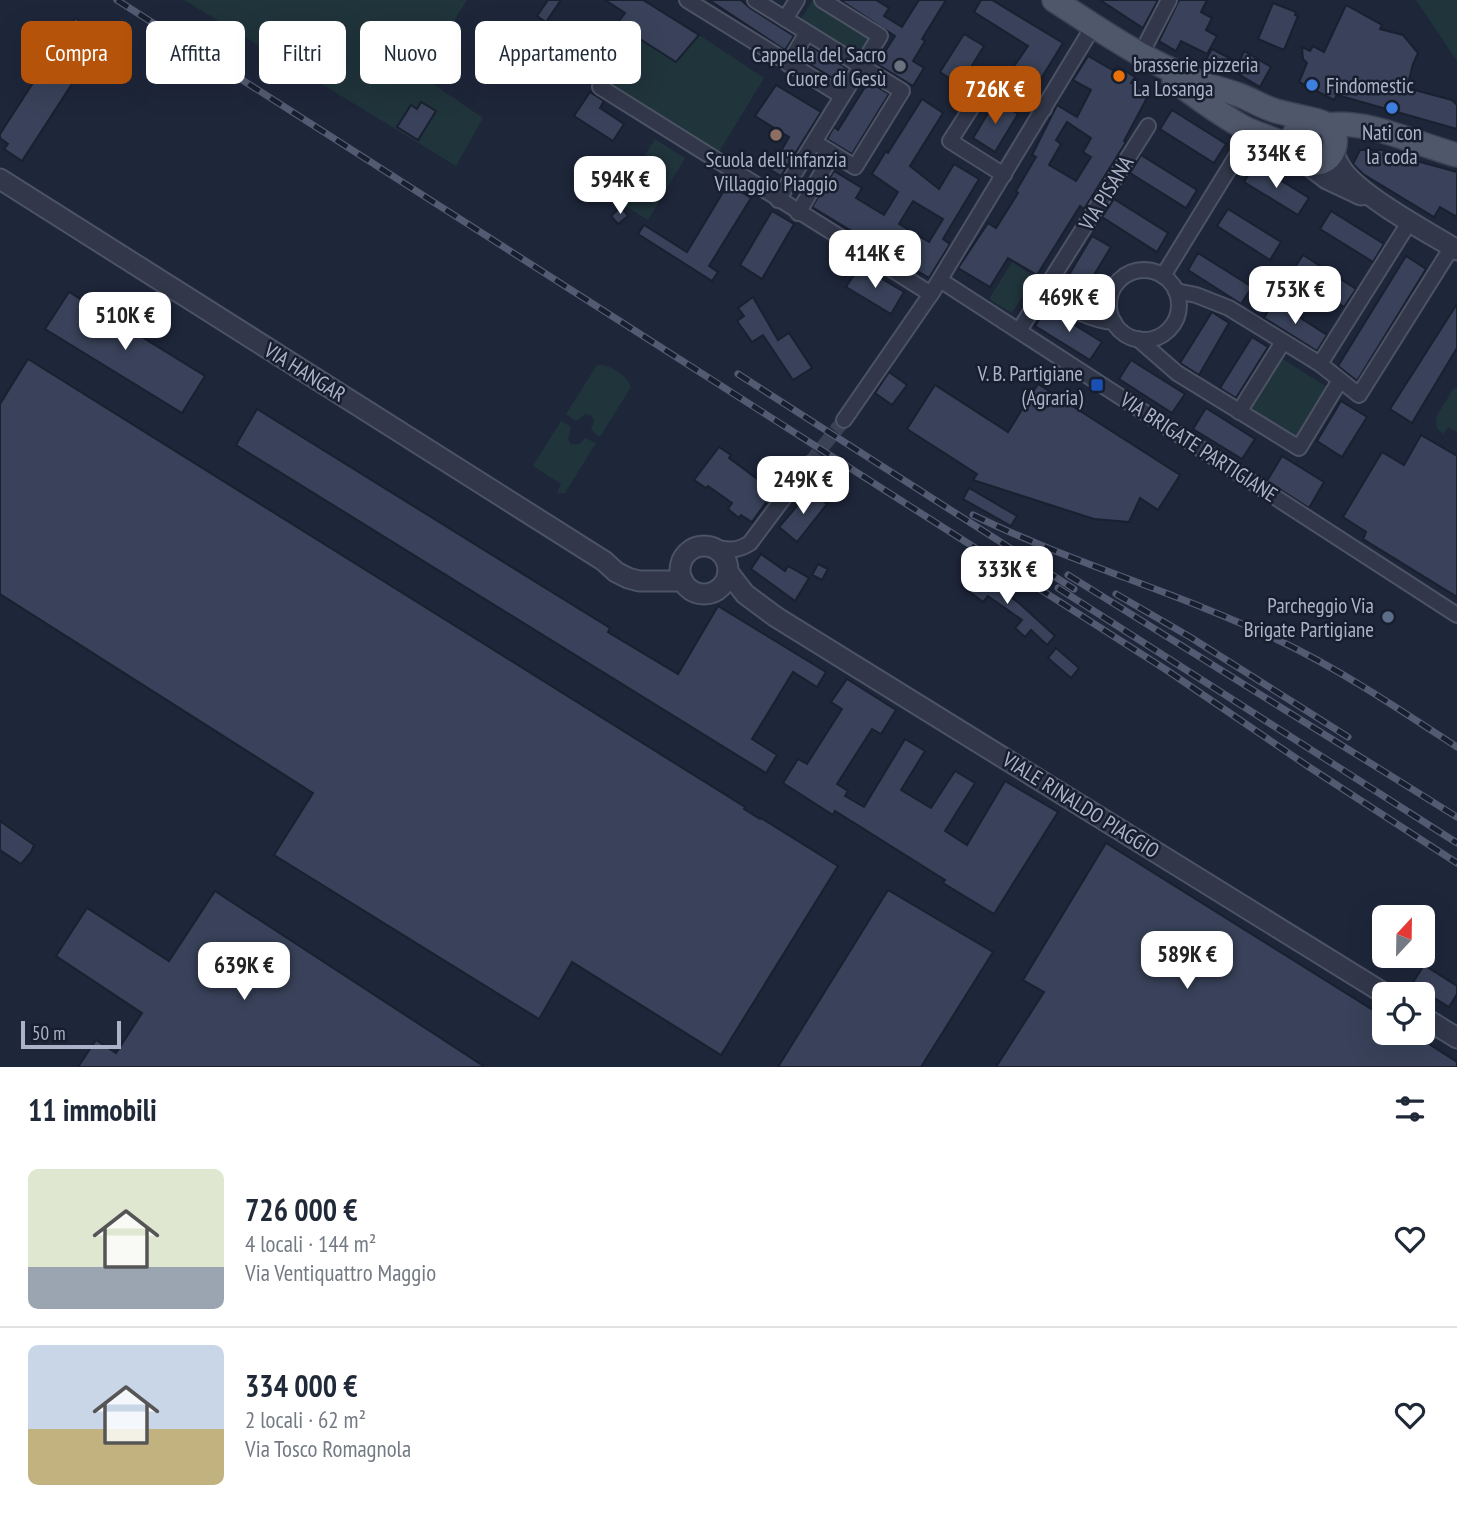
<!DOCTYPE html>
<html lang="it">
<head>
<meta charset="utf-8">
<style>
  body { margin:0; font-family:"PT Sans Narrow",sans-serif; background:#f2f2f3; color:#1f2937; height:100vh; display:flex; flex-direction:column; font-size:26px; white-space:nowrap }
  * { box-sizing:border-box; margin:0 }
  p { font-size:23px; color:#747a83 }
  .icon { flex:none; width:38px; height:38px; fill:none; stroke:currentColor; stroke-width:2; stroke-linecap:round; stroke-linejoin:round }
  .map { position:relative; height:1067px; overflow:hidden }
  .panel { display:flex; flex-direction:column; background:#fff; flex:1 }
  .panel>* { flex:none }
  .guide { position:absolute; left:21px; top:21px; width:700px; height:63px; display:flex; gap:14px }
  .needle { width:46px; rotate:22deg }
  .fabs { position:absolute; left:1372px; top:905px; display:grid; gap:14px }
  .fabs a { display:grid; place-items:center; width:63px; height:63px; border-radius:10px; background:#fff; box-shadow:0 7px 28px #0002; font-size:35px }
  .scale { position:absolute; left:21px; bottom:18px; width:100px; box-sizing:border-box; padding-left:7px; border:4px solid #acb2c7; border-top:0; font-size:19px; line-height:24px; white-space:nowrap; color:#acb2c7; -webkit-text-stroke:5px #171e2e; paint-order:stroke }
  .price { position:absolute; translate:-50% -60px; padding:0 16px; border-radius:14px; background:#fff; color:#222; font-size:23px; line-height:46px; filter:drop-shadow(0 2px 4px #0008) }
  .price::after { content:''; position:absolute; left:50%; top:42px; width:21px; height:16px; margin-left:-10px; background:inherit; clip-path:polygon(0 0,100% 0,50% 100%) }
  .price.active { background:#b45309; color:#fff }
  ul { padding:0; list-style:none }
  li { display:flex; align-items:center; gap:21px; height:175px; padding:0 28px }
  li+li { border-top:2px solid #e0e1e3 }
  li span { display:grid; place-items:center; flex:none; width:196px; height:140px; border-radius:10px; color:#555 }
  li>.icon { margin-inline-start:auto }
  span .icon { width:84px; height:84px; fill:#fffc; stroke-width:1 }
  li b { font-size:30px }
  h2 { display:flex; justify-content:space-between; align-items:center; height:84px; padding:0 28px; font-size:30px }
  .chip { padding:0 24px; border-radius:10px; background:#fff; box-shadow:0 7px 28px #0002; font-size:24px; line-height:63px }
  .chip.active { background:#b45309; color:#fff }
  .map>svg:first-child { display:block }
  .green { fill:#20343b }
  .building { fill:#39425a; stroke:#192030; stroke-width:2; fill-rule:evenodd }
  .lines { fill:none; stroke-linecap:round; stroke-linejoin:round }
  .minor-tunnel { stroke:#3a4256; stroke-width:14; stroke-dasharray:14 7; stroke-linecap:butt }
  .minor-casing { stroke:#4c5365; stroke-width:18 }
  .tertiary-casing { stroke:#4c5365; stroke-width:23 }
  .primary-casing { stroke:#3b4253; stroke-width:26 }
  .minor { stroke:#32384a; stroke-width:14 }
  .tertiary { stroke:#32384a; stroke-width:19 }
  .primary { stroke:#4f576a; stroke-width:23 }
  .rail-casing { stroke:#535b72; stroke-width:7 }
  .rail { stroke:#171e2e; stroke-width:4.5; stroke-dasharray:13; stroke-linecap:butt }
  .worship-dot { fill:#6b7280; stroke:#171e2e; stroke-width:2.5 }
  .food-dot { fill:#e8710a; stroke:#171e2e; stroke-width:2.5 }
  .shop-dot { fill:#3f7fe0; stroke:#171e2e; stroke-width:2.5 }
  .education-dot { fill:#8d6e63; stroke:#171e2e; stroke-width:2.5 }
  .transit-dot { fill:#1a4fb4; stroke:#171e2e; stroke-width:2.5 }
  .service-dot { fill:#5c6f8a; stroke:#171e2e; stroke-width:2.5 }
  .labels { text-anchor:middle; dominant-baseline:central; stroke-width:5; stroke-linejoin:round; paint-order:stroke }
  .poi-label { font-size:21px; fill:#acb2c7; stroke:#171e2e; text-anchor:end }
  .street-label { font-size:21px; fill:#acb2c7; stroke:#171e2e }
</style>
</head>
<body>
<div class="map">
<svg width="1457" height="1067" viewBox="0 0 1457 1067">
  <rect width="100%" height="100%" fill="#1e263a"/>
  <g class="green">
    <path d="M184,0h283l-47,75 63,43 -27,48z"/>
    <path d="M813,0l59,36 -15,23 -58,-37z"/>
    <path d="M1416,0h41v61z"/>
    <path d="M629,32l47,30 23,-27 65,43 -45,74 -132,-81 12,-23 10,7z"/>
    <path d="M655,139l30,19 -37,62 -31,-19z"/>
    <path d="M1012,262l23,15 -23,36 -23,-14z"/>
    <path d="M1281,358l46,29 -31,49 -46,-29z"/>
    <path d="M597,365c11,-2 31,11 34,22l-31,50 -9,-7 3,-9 -3,-6 -6,-1 -9,7 -10,-7z"/>
    <path d="M1454,388l3,1v43l-9,-5 -5,7 -6,-6 -1,-11z"/>
    <path d="M561,421l10,6 -3,12 3,5h8l6,-6 11,5 -31,50h-8l4,-9 -28,-18z"/>
  </g>
  <g class="building">
    <path d="M548,0h13l-15,22 -9,-6z"/>
    <path d="M605,0h38l56,35 -23,27 -47,-30 -20,23 -10,-7 26,-35z"/>
    <path d="M709,0h32l9,8 44,28 -9,14z"/>
    <path d="M840,0h36l13,8 -5,8 18,11 17,-27h27l-24,39 3,2 -12,20 11,7 -11,18 -36,-22 18,-28z"/>
    <path d="M981,0h11l71,43 -26,42 -25,-16 16,-23 -54,-34z"/>
    <path d="M1100,0h58l-15,28z"/>
    <path d="M1179,0h28l-6,12 11,6 -6,12 11,6 -10,18 -26,-13 -5,10 -17,-10z"/>
    <path d="M1273,3l23,9 -1,3 3,1 -14,34 -26,-11z"/>
    <path d="M1346,5l36,20 -2,4 23,6 15,18 -5,11 -6,24 45,12 5,5v24l-120,-34 -3,5 -35,-18 8,-19 -4,-4 -1,-12 8,4 3,-5 11,6z"/>
    <path d="M75,18l28,18 -81,125 -18,-12 4,-5 -8,-6v-4z"/>
    <path d="M565,26l22,13 -7,12 -22,-13z"/>
    <path d="M964,34l20,12 -24,39 -20,-13z"/>
    <path d="M810,46l38,23 -8,13 -38,-22z"/>
    <path d="M1212,49l27,14 5,-12 27,16 -11,20 -37,-22 -5,9 -16,-7z"/>
    <path d="M1088,56l26,15 3,-5 18,11 -4,6 18,11 -25,47 2,1 -42,67 -4,-3 -43,69 -29,-17 -18,29 -32,-19 30,-45 8,5 22,-35 -2,-2 20,-34 -4,-2 25,-50 20,12 14,-27 -18,-10zM1067,122l24,16 -8,14 8,5 -15,24 -27,-16 12,-21 -5,-4z"/>
    <path d="M864,79l25,15 -37,60 -25,-15 7,-12 4,3 27,-43 -4,-2z"/>
    <path d="M776,85l45,27 -40,64 -17,-10 7,-12 6,4 12,-21 -34,-21z"/>
    <path d="M590,92l14,9 -4,7 24,16 -11,17 -39,-25z"/>
    <path d="M922,99l21,14 -33,53 29,23 15,-25 25,15 -36,60 7,5 -21,34 -117,-71 22,-36 28,17 -6,10 28,17 14,-23 -26,-18 14,-23 2,2zM913,201l30,18 -14,23 -30,-18z"/>
    <path d="M996,100l22,14 -23,38 -22,-14z"/>
    <path d="M421,102l15,9 -18,29 -21,-13 14,-22 6,4z"/>
    <path d="M1172,110l54,34 -12,19 -54,-34z"/>
    <path d="M1360,150h24l-1,5 29,10 1,-5 44,12v45l-17,-10 -6,10 -71,-43 -10,-10z"/>
    <path d="M1141,155l56,35 -11,18 -56,-35z"/>
    <path d="M1255,164l54,34 -11,17 -54,-33z"/>
    <path d="M728,184l23,14 -42,68 9,6 -6,9 -74,-47 6,-9 43,27z"/>
    <path d="M1114,199l54,34 -11,19 -55,-35z"/>
    <path d="M621,207l7,9 -10,8 -7,-8z"/>
    <path d="M1228,209l53,33 -11,18 -53,-34z"/>
    <path d="M772,211l22,13 -32,55 -22,-14z"/>
    <path d="M1331,211l53,33 -11,18 -53,-33z"/>
    <path d="M1092,236l19,11 -33,54 -18,-11z"/>
    <path d="M1198,253l54,34 -11,17 -53,-34z"/>
    <path d="M1303,255l53,34 -12,18 -53,-34z"/>
    <path d="M1406,256l20,13 -69,112 -19,-15z"/>
    <path d="M860,266l44,26 -13,22 -45,-27z"/>
    <path d="M69,292l136,84 -23,37 -137,-84z"/>
    <path d="M753,297l25,43 11,-7 23,35 -19,12 -30,-45 -11,7 -15,-21 7,-5 -6,-8z"/>
    <path d="M1274,301l53,34 -10,16 -53,-33z"/>
    <path d="M1457,304v44l-45,75 -22,-14z"/>
    <path d="M1047,308l55,34 -12,18 -55,-34z"/>
    <path d="M1212,312l17,11 -30,52 -19,-12z"/>
    <path d="M1252,337l16,10 -32,51 -16,-10z"/>
    <path d="M28,359l717,448 -1,2 16,10 1,-1 77,48 -117,189 -149,-93 -33,57 -265,-164 39,-62 -313,-199v-190z"/>
    <path d="M1131,360l54,34 -13,19 -53,-34z"/>
    <path d="M889,372l18,13 -15,20 -17,-12z"/>
    <path d="M1038,384l142,91 -22,35 -18,-12 -11,24 -35,-3 -121,-39 4,-6 -70,-45 28,-44 73,47z"/>
    <path d="M1341,401l26,16 -25,40 -25,-16z"/>
    <path d="M1206,408l49,31 -13,20 -49,-30z"/>
    <path d="M257,409l353,219 -2,4 70,42 40,-68 108,66 -9,15 -24,-15 -41,67 25,16 -11,18 -530,-328z"/>
    <path d="M1421,435l36,21v141l-94,-58 3,-7 -23,-15 39,-65 22,13z"/>
    <path d="M719,447l12,8 -2,3 35,26 -2,3 10,7 -20,28 -11,-7 -2,3 -11,-9 4,-6 -24,-17 -2,2 -12,-8z"/>
    <path d="M1282,456l42,26 -15,26 -42,-27z"/>
    <path d="M969,488l48,28 -6,10 -48,-27z"/>
    <path d="M810,491l17,13 -30,38 -18,-15z"/>
    <path d="M761,554l24,17 3,-5 21,12 -14,23 -44,-32z"/>
    <path d="M818,564l10,5 -6,11 -10,-5z"/>
    <path d="M974,570l45,33 36,33 -8,9 -16,-15 -6,7 -10,-9 7,-8 -34,-24 -5,6 -21,-16z"/>
    <path d="M1056,648l23,20 -8,10 -23,-20z"/>
    <path d="M847,679l49,31 -15,24 -9,-5 -35,55 11,7 -3,5 19,11 41,-68 20,12 -24,39 30,18 24,-37 20,12 -30,48 22,14 38,-64 53,31 -64,102 -51,-31 2,-3 -110,-69 -2,4 -50,-32 15,-24 9,5 35,-55 -11,-7z"/>
    <path d="M0,821l34,24 -3,7 -10,12 -21,-14z"/>
    <path d="M1106,843l278,174v15h26l47,30v5h-461l48,-75 -21,-12z"/>
    <path d="M888,890l105,62 -72,115h-143z"/>
    <path d="M215,891l270,176h-407l18,-27 20,13 26,-40 -86,-57 31,-48 82,53z"/>
    <path d="M1424,965l33,21v8l-8,13 -37,-23z"/>
  </g>
  <g class="lines">
    <path class="minor-tunnel" d="M809,464l35,-44"/>
    <defs>
      <g id="minor">
        <path d="M687,0l155,96"/>
        <path d="M755,0l106,66 19,-30 -58,-36"/>
        <path d="M785,19l12,-19"/>
        <path d="M1141,54l28,-54"/>
        <path d="M788,64l19,-31"/>
        <path d="M600,87l331,207"/>
        <path d="M1004,175l-54,-34 41,-64 53,32"/>
        <path d="M778,200l83,-134 41,25 -47,76 -41,-25"/>
        <path d="M798,213l35,-59"/>
        <circle cx="1144" cy="305" r="35"/>
        <path d="M1163,276l89,-145"/>
        <path d="M940,280l517,335"/>
        <path d="M1176,291l20,4 33,13 91,56 39,31 93,-148"/>
        <path d="M1044,292c22,13 43,28 70,30"/>
        <path d="M1020,329l128,-203"/>
        <path d="M1138,339l39,34 122,75 40,-66"/>
        <path d="M1320,364l90,-143"/>
        <path d="M1239,412l44,-70"/>
        <path d="M844,420l87,-126 163,-269"/>
        <path d="M712,547c15,3 24,5 38,-4l59,-79"/>
      </g>
      <g id="tertiary">
        <path d="M1333,152c3,7 6,14 11,20 22,27 82,59 113,78"/>
        <path d="M1306,163l21,16 34,16"/>
        <path d="M0,179l604,382 12,11 12,6 11,3h44"/>
        <circle cx="704" cy="570" r="24"/>
        <path d="M728,572l17,22 31,23 609,377"/>
        <path d="M1423,1017l34,21"/>
      </g>
      <g id="primary">
        <path d="M1054,0c28,18 57,38 86,54 18,10 39,20 58,28 13,5 27,8 41,13 11,4 22,11 34,15 13,5 48,9 56,16 12,12 6,34 -11,37 -28,5 -37,-34 -7,-43"/>
        <path d="M1174,80c22,17 44,33 69,47 16,9 35,11 50,23"/>
        <path d="M1328,125c44,-5 87,19 129,30"/>
      </g>
    </defs>
    <use href="#minor" class="minor-casing"/>
    <use href="#tertiary" class="tertiary-casing"/>
    <use href="#primary" class="primary-casing"/>
    <use href="#minor" class="minor"/>
    <use href="#tertiary" class="tertiary"/>
    <use href="#primary" class="primary"/>
    <defs>
      <g id="rail">
        <path d="M117,0l1051,671 141,96 148,96"/>
        <path d="M738,374l336,215"/>
        <path d="M973,515c99,48 206,78 305,125 63,30 121,69 179,107"/>
        <path d="M1068,575l389,242"/>
        <path d="M1058,588l399,255"/>
        <path d="M1116,594l74,43 158,100"/>
      </g>
    </defs>
    <use href="#rail" class="rail-casing"/>
    <use href="#rail" class="rail"/>
  </g>
  <circle class="worship-dot" cx="900" cy="66" r="7"/>
  <circle class="food-dot" cx="1119" cy="76" r="7"/>
  <g class="shop-dot">
    <circle cx="1312" cy="85" r="7"/>
    <circle cx="1392" cy="108" r="7"/>
  </g>
  <circle class="education-dot" cx="776" cy="135" r="7"/>
  <rect class="transit-dot" x="1090" y="378" width="14" height="14" rx="3.5"/>
  <circle class="service-dot" cx="1388" cy="617" r="7"/>
  <g class="labels">
    <g class="poi-label">
      <text x="886" y="54">Cappella del Sacro<tspan x="886" dy="24">Cuore di Gesù</tspan></text>
      <text x="1133" y="64" text-anchor="start">brasserie pizzeria<tspan x="1133" dy="24">La Losanga</tspan></text>
      <text x="1326" y="85" text-anchor="start">Findomestic</text>
      <text x="1392" y="132" text-anchor="middle">Nati con<tspan x="1392" dy="24">la coda</tspan></text>
      <text x="776" y="159" text-anchor="middle">Scuola dell'infanzia<tspan x="776" dy="24">Villaggio Piaggio</tspan></text>
      <text x="1083" y="373">V. B. Partigiane<tspan x="1083" dy="24">(Agraria)</tspan></text>
      <text x="1374" y="605">Parcheggio Via<tspan x="1374" dy="24">Brigate Partigiane</tspan></text>
    </g>
    <g class="street-label">
      <text transform="translate(1106 193) rotate(-58)">VIA PISANA</text>
      <text transform="translate(305 372) rotate(32)">VIA HANGAR</text>
      <text transform="translate(1199 447) rotate(33)">VIA BRIGATE PARTIGIANE</text>
      <text transform="translate(1081 805) rotate(32)">VIALE RINALDO PIAGGIO</text>
    </g>
  </g>
</svg>
<div class="fabs">
<a><svg class="needle" viewBox="-14 -14 28 28"><path d="M0-13l5 13h-10z" fill="#e53935"/><path d="M0 13l5-13h-10z" fill="#747a83"/></svg></a>
<a><svg class="icon" aria-label="locate" viewBox="0 0 24 24"><circle cx="12" cy="12" r="6"/><path d="M12 2v4M12 18v4M2 12h4M18 12h4"/></svg></a>
</div>
<div class="scale">50 m</div>
<b class="price active" style="left:995px;top:126px">726K €</b>
<b class="price" style="left:1276px;top:190px">334K €</b>
<b class="price" style="left:620px;top:216px">594K €</b>
<b class="price" style="left:875px;top:290px">414K €</b>
<b class="price" style="left:1295px;top:326px">753K €</b>
<b class="price" style="left:1069px;top:334px">469K €</b>
<b class="price" style="left:125px;top:352px">510K €</b>
<b class="price" style="left:803px;top:516px">249K €</b>
<b class="price" style="left:1007px;top:606px">333K €</b>
<b class="price" style="left:1187px;top:991px">589K €</b>
<b class="price" style="left:244px;top:1002px">639K €</b>
<div class="guide">
<a class="chip active">Compra</a>
<a class="chip">Affitta</a>
<a class="chip">Filtri</a>
<a class="chip">Nuovo</a>
<a class="chip">Appartamento</a>
</div>
</div>
<section class="panel">
<h2>11 immobili<svg class="icon" aria-label="filters" viewBox="0 0 24 24"><path d="M4 7h16M4 17h16"/><circle cx="9" cy="7" r="2"/><circle cx="15" cy="17" r="2"/></svg></h2>
<ul>
<li><span style="background:linear-gradient(#dfe7d0 70%,#9aa5b1 0)"><svg class="icon" aria-label="home" viewBox="0 0 24 24"><path d="M3 11l9-7 9 7M6 9v11h12V9"/></svg></span><div><b>726 000 €</b><p>4 locali · 144 m²</p><p>Via Ventiquattro Maggio</p></div><svg class="icon" aria-label="heart" viewBox="0 0 24 24"><path d="M12 20l-8-8c-3-5 5-10 8-4 3-6 11-1 8 4z"/></svg></li>
<li><span style="background:linear-gradient(#c9d6e8 60%,#c2b280 0)"><svg class="icon" aria-label="home" viewBox="0 0 24 24"><path d="M3 11l9-7 9 7M6 9v11h12V9"/></svg></span><div><b>334 000 €</b><p>2 locali · 62 m²</p><p>Via Tosco Romagnola</p></div><svg class="icon" aria-label="heart" viewBox="0 0 24 24"><path d="M12 20l-8-8c-3-5 5-10 8-4 3-6 11-1 8 4z"/></svg></li>
</ul>
</section>
</body>
</html>
